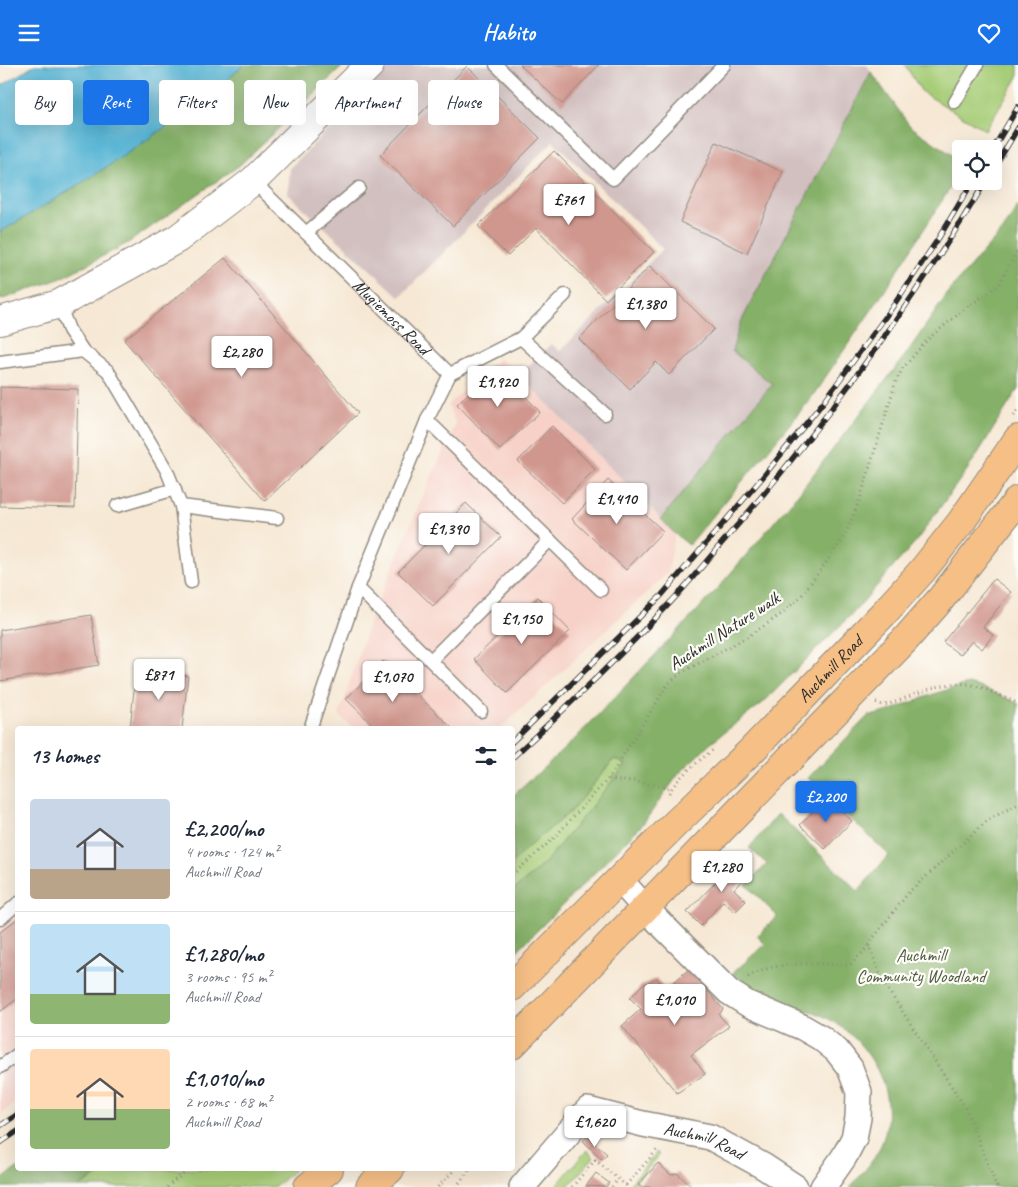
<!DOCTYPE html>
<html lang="en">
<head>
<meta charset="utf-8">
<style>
  body { margin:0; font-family:Caveat,sans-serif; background:#f6f6f7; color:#1f2937; height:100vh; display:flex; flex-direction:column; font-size:19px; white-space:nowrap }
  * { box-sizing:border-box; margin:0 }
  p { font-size:16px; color:#747a83 }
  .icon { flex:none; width:28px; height:28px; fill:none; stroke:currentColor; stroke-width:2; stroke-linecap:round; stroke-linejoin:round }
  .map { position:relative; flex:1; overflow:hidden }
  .side { position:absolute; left:15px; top:661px; width:500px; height:445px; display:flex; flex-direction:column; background:#fff; border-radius:5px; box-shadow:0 5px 20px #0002 }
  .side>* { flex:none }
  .guide { position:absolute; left:15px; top:15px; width:500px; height:45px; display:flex; gap:10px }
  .fabs { position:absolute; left:952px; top:75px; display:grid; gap:10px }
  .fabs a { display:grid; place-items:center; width:50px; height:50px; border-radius:5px; background:#fff; box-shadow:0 5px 20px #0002; font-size:25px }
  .price { position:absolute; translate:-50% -42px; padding:0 11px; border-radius:5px; background:#fff; color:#222; font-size:16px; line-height:32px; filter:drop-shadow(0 1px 2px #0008) }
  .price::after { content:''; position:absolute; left:50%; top:30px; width:15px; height:11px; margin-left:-8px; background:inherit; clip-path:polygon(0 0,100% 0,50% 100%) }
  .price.selected { background:#1a73e8; color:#fff }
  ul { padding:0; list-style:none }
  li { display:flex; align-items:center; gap:15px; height:125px; padding:0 15px }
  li+li { border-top:1px solid #e0e1e3 }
  li span { display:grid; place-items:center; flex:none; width:140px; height:100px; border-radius:5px; color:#555 }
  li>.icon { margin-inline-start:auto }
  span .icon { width:60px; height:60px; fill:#fffc; stroke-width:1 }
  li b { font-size:21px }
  h2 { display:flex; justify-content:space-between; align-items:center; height:60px; padding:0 15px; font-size:21px }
  .tag { padding:0 18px; border-radius:5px; background:#fff; box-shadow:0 5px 20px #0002; font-size:18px; line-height:45px }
  .tag.selected { background:#1a73e8; color:#fff }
  header { display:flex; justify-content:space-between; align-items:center; height:65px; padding:0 15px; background:#1a73e8; color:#fff; font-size:22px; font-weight:600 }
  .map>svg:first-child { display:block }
  .built { fill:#f7d1c7 }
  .industrial { fill:#d2bfc0 }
  .green { fill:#a7cd78; stroke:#697c52 }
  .forest { fill:#85b068; stroke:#586e4a }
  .water { fill:#55b4d4; stroke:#407080 }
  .building { fill:#d0978e }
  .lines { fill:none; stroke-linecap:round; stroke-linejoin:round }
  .service-casing { stroke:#908a80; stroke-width:15 }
  .minor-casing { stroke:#908a80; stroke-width:28 }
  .tertiary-casing { stroke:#908a80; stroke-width:30 }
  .primary-casing { stroke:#908a80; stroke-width:30 }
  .path { stroke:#908a80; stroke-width:3; stroke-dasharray:1 4; stroke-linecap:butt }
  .service { stroke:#fff; stroke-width:12 }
  .minor { stroke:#fff; stroke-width:25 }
  .tertiary { stroke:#fff; stroke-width:28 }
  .primary { stroke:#f5bf86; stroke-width:28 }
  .rail-casing { stroke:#2b2b2b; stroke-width:5.5 }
  .rail { stroke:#fdfcf7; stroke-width:4; stroke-dasharray:11; stroke-linecap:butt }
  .labels { text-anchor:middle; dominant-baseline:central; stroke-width:4.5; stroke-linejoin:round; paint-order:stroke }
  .street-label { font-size:18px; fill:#2b2b2b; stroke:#fdfcf7 }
  .park-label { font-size:18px; fill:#505c42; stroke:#fdfcf7 }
</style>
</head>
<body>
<header><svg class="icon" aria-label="menu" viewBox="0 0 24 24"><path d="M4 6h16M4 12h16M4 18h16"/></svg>Habito<svg class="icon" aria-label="heart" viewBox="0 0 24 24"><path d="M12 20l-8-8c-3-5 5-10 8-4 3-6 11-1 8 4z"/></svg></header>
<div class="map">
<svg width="1018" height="1122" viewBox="0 0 1018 1122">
  <rect width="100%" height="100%" fill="#fdfcf7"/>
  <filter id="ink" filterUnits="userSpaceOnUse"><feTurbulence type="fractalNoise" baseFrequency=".02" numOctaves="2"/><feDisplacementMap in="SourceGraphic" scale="10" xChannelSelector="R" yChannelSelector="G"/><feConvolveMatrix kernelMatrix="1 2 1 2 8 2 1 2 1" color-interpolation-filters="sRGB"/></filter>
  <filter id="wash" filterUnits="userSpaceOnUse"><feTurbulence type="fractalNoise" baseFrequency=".0096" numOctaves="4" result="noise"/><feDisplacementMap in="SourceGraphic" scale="20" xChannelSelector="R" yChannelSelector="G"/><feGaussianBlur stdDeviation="1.12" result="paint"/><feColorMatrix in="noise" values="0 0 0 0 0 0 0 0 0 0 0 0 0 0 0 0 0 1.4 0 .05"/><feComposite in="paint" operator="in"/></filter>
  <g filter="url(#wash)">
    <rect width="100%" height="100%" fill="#f6e8d4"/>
    <g class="built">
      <path d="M499,293l20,17 156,159 -7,39 -168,156h-147l-14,-14 29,-90 56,-132 32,-69 -8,-19z"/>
      <path d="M17,834v203l-17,12v-208h6z"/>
    </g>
    <path class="industrial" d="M392,0h475l4,7 -131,252 -8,27 40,33 -111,135 -142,-144 32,-31 9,7 103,-102 -110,-108 -153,156 -112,-103 2,-26z"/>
    <g class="green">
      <path d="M905,0h113v12l-33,53 -63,-38z"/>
      <path d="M614,694l12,5 -82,100 -31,27v-29l15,-15 44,-37z"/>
      <path d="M587,1085l7,7 -27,30h-12z"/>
      <path d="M657,1087l2,4 -28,31 -2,-2z"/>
      <path d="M109,1104h186l-20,18h-196z"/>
    </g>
    <g class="forest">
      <path d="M244,0h100l-104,100 -112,78 -69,36 -59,21v-68c85,-50 170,-102 244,-167z"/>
      <path d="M871,7l39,54 51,35v10l-77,121 -75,109 -120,144 -14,-11 -14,-15 111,-135 -40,-33 8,-27z"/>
      <path d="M1018,141v183l-46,74 -56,78 -62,71 -90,90 -54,41 -32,32 -36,50 -129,130v-64l31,-27 82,-100 -12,-5 -42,51 -44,37 -15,15v-66l63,-58 136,-143 87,-102 105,-136 49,-71 50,-56z"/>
      <path d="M968,619l15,4 35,15v484h-168c14,-15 28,-30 34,-50 14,-48 -16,-98 -59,-120 -14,-8 -32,-9 -47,-15 -17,-7 -31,-19 -45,-29l32,-29 -8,-8 20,-20 -31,-31 21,-21 -18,-16 29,-34 80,77 31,-36 -81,-77 60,-62c18,-2 33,-10 50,-16 16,-7 33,-11 50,-16z"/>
      <path d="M17,1103l1,1h90l-29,18h-79v-6z"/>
    </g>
    <path class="water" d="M34,0h210c-74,65 -159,117 -244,167v-145z"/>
    <g id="blocks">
      <g class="building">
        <path d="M520,0h79l-37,39z"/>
        <path d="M467,1l73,72 -87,88 -73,-71z"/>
        <path d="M716,77l67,30 -36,81 -67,-31z"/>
        <path d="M554,86l100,101 -48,48 -70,-72 -28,28 -30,-30z"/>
        <path d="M225,193l133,155 -93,88 -141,-161z"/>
        <path d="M650,201l64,63 -45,46 -13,-13 -26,27 -51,-50z"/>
        <path d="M497,301l43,46 -40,38 -43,-46z"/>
        <path d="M0,322l78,2 -3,119 -75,-2z"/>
        <path d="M552,361l43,43 -33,34 -44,-42z"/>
        <path d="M608,415l55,51 -37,39 -54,-51z"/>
        <path d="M466,438l35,34 -68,69 -35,-34z"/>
        <path d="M994,514l17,13 -28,35 10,8 -11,14 -10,-8 -12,14 -17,-13z"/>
        <path d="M538,532l32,34 -63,62 -33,-34z"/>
        <path d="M91,550l8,50 -99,16v-51z"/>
        <path d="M383,596l68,66 -1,2h-73l-31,-30z"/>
        <path d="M136,605l52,6 -6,53h-52z"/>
        <path d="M827,732l25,24 -27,28 -25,-24z"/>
        <path d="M739,793l13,12 -18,19 12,12 -11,11 -12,-11 -22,25 -14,-14z"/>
        <path d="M18,853v80l-18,14v-80z"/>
        <path d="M689,904l34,40 -4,6 10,11 -38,29 14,19 -28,19 -55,-67 19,-17 -11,-11 12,-13 15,-7 8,12z"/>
        <path d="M587,1071l20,18 -5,5 -19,-18z"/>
        <path d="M658,1098l13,12 6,-2 15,14h-52l-2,-2z"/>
        <path d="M596,1108l13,10 -3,4 -20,-1z"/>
      </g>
    </g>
  </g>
  <g filter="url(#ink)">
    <use href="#blocks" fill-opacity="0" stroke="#908a80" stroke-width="1"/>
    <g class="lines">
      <defs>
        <g id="service">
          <path d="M496,0l117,114 111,-114"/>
          <path d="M955,37l22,-37"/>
          <path id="s1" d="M253,116l197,193 -23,46 -69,168 -48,141"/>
          <path d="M306,168l53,-45"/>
          <path d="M59,239l10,26 14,21 25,20 59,100 14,35 10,76"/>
          <path d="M521,273l84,76"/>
          <path d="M0,297l83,-11"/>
          <path d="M450,309l71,-36 44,-43"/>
          <path d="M427,355l174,170"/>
          <path d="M117,441l58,-17"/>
          <path d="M181,441l96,12"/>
          <path d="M358,523l123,123"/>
          <path d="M431,595l119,-120"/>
          <path d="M0,854l18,-16"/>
          <path d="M0,1002l18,-13"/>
        </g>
        <g id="minor">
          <path d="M620,815l25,28 84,84 19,12 54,23 19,11 16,13 13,17 9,24 -1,26 -4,20 -10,19 -21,30"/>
          <path id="s2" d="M522,1122l66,-77 55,14 67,13 53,29 32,21"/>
        </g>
        <path id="tertiary" d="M0,256l59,-17 118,-65 76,-58 117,-116"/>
        <g id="primary">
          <path id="s3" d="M512,922l164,-164 75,-72 132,-137 39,-43 39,-49 57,-83"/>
          <path d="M512,980l392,-404 36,-41 78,-100"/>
          <path d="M308,1122l21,-18"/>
          <path d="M370,1122l20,-18"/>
        </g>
      </defs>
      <use href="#service" class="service-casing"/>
      <use href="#minor" class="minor-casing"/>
      <use href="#tertiary" class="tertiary-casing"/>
      <use href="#primary" class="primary-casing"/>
      <g class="path">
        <path d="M1014,351l4,-7"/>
        <path d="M876,638l7,2 6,-1c25,-8 51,-23 78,-20 18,3 34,13 51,19"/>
        <path d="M609,713l7,3h17l39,8"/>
        <path d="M669,728c10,-18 29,-31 45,-44"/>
        <path d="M512,810l40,-35 57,-62 59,-94 13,-11 66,-36 36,-24 19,-18 36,-49 9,-15 14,-35 35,-115 7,-13 25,-29 39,-32 31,-21 20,-36"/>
        <path d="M748,912c31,-18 67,-13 102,-12l19,-19"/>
        <path d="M626,1120l31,-35"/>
        <path d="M167,1122l22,-18"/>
        <path d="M438,1122l17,-18"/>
        <path d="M456,1122l14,-18"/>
        <path d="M572,1122l23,-27 33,27"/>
        <path d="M612,1122l6,-8"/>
        <path d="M997,1122l-32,-80 -82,-125 -14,-36 2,-5 38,-49 79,-72 30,-16"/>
      </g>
      <use href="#service" class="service"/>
      <use href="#minor" class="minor"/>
      <use href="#tertiary" class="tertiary"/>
      <use href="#primary" class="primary"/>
      <defs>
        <g id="rail">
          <path d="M993,84l25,-42"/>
          <path d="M994,103l24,-40"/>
          <path d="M512,677l149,-146 101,-118 63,-78 64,-88 49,-73 35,-58"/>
          <path d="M512,693c54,-50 107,-101 157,-154 18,-19 35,-40 52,-60 99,-113 187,-234 265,-363"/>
          <path d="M0,1061l18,-12"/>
          <path d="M0,1078l18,-12"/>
        </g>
      </defs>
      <use href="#rail" class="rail-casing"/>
      <use href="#rail" class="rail"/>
    </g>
  </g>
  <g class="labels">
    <g class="street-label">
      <text stroke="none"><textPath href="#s1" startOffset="194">Mugiemoss Road</textPath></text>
      <text transform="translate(724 566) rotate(-33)">Auchmill Nature walk</text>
      <text stroke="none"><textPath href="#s3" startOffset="450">Auchmill Road</textPath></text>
      <text stroke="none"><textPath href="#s2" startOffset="222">Auchmill Road</textPath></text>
    </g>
    <g class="park-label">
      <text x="921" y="890">Auchmill<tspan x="921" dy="21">Community Woodland</tspan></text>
    </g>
  </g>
</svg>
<div class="fabs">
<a><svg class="icon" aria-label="locate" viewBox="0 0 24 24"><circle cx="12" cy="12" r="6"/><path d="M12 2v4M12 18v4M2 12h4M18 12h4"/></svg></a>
</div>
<b class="price" style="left:569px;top:161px">£761</b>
<b class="price" style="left:646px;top:265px">£1,380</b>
<b class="price" style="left:242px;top:313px">£2,280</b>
<b class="price" style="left:498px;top:343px">£1,920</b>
<b class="price" style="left:617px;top:460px">£1,410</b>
<b class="price" style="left:449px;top:490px">£1,390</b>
<b class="price" style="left:522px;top:580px">£1,150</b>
<b class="price" style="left:159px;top:636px">£871</b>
<b class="price" style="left:393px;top:638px">£1,070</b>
<b class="price selected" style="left:826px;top:758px">£2,200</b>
<b class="price" style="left:722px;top:828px">£1,280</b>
<b class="price" style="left:675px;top:961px">£1,010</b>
<b class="price" style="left:595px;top:1083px">£1,620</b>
<div class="guide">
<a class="tag">Buy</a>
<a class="tag selected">Rent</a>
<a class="tag">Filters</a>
<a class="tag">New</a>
<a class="tag">Apartment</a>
<a class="tag">House</a>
</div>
<section class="side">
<h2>13 homes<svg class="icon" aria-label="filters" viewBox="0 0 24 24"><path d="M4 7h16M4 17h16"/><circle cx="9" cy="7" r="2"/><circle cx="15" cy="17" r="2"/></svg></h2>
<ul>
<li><span style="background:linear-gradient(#c9d6e8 70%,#b9a48a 0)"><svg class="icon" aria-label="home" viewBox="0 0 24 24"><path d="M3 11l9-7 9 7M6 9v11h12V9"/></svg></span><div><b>£2,200/mo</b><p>4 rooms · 124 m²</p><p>Auchmill Road</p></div></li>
<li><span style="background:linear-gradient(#bfe0f5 70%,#8fb573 0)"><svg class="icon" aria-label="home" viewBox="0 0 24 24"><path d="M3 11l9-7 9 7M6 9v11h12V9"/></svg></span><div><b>£1,280/mo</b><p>3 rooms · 95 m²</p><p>Auchmill Road</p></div></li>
<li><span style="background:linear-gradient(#ffd9b3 60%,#8fb573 0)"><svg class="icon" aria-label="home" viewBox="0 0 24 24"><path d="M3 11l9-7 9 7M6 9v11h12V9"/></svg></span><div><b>£1,010/mo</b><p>2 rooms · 68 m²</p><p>Auchmill Road</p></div></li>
</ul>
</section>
</div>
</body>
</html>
